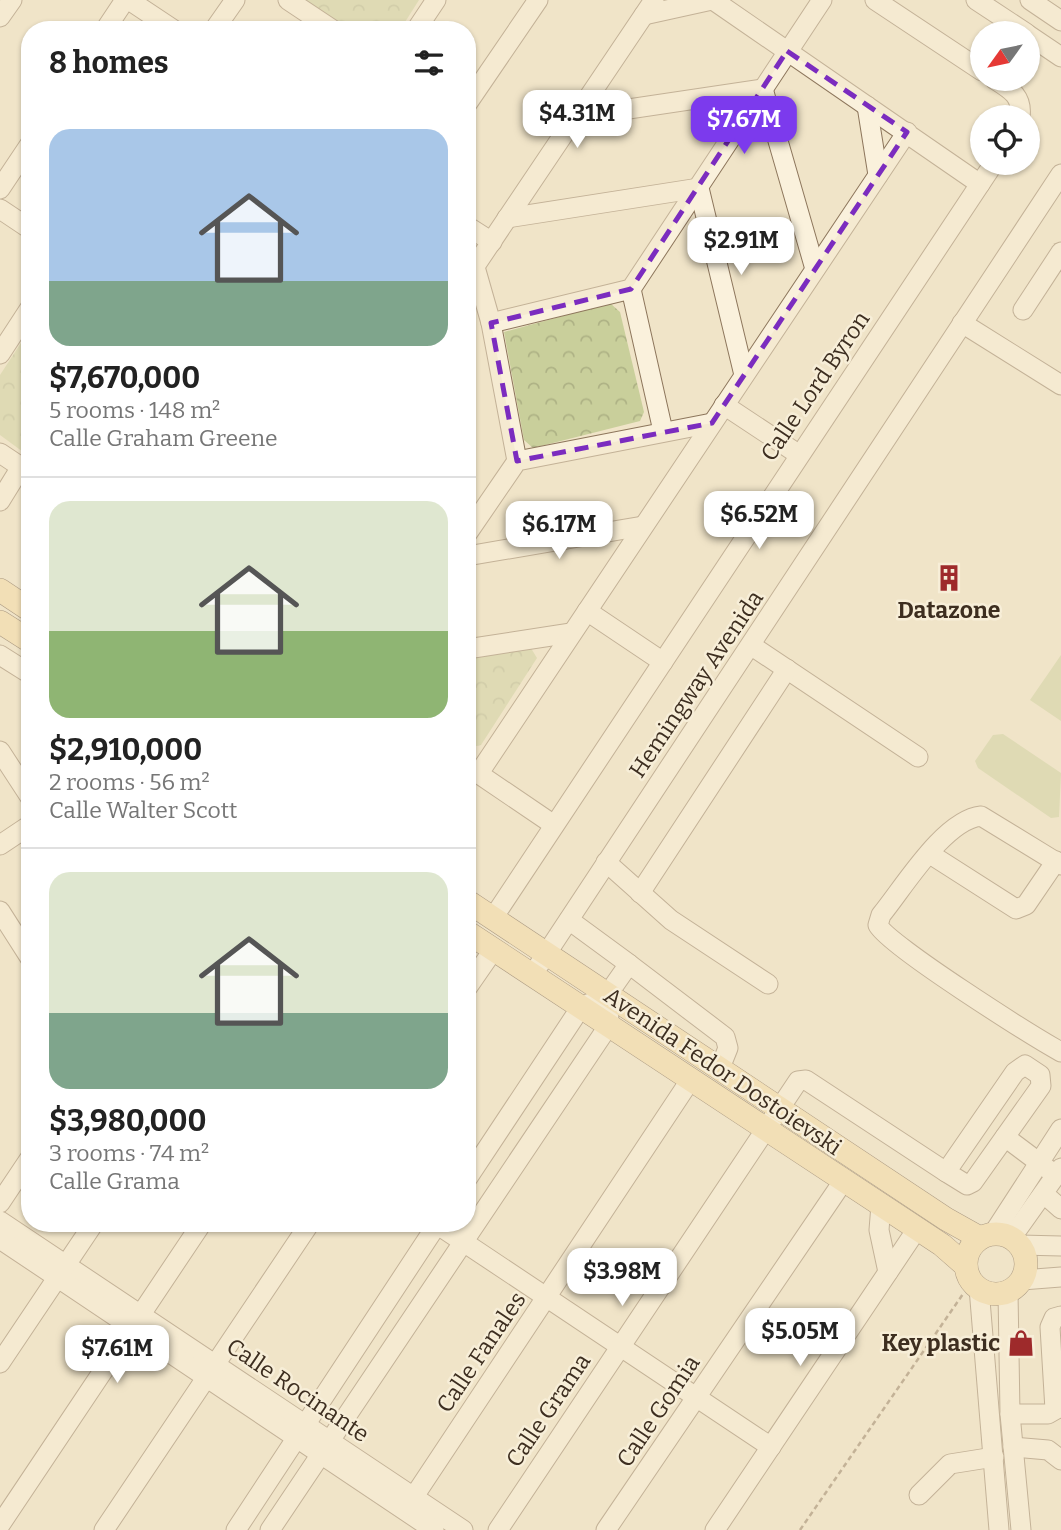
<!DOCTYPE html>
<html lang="en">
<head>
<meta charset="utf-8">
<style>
  body { margin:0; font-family:Bitter,serif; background:#f2f2f2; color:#222; height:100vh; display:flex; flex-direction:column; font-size:26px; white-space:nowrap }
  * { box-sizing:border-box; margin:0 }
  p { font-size:23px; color:#767676 }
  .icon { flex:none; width:38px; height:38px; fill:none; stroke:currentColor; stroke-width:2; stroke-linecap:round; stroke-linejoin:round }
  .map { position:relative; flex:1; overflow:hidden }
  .drawer { position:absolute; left:21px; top:21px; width:455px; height:1211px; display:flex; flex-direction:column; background:#fff; border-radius:28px; box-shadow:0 2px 5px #0004 }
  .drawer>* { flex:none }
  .needle { width:46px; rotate:237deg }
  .tools { position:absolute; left:970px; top:21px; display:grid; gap:14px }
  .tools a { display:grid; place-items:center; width:70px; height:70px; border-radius:50%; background:#fff; box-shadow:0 2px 5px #0004; font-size:35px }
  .price { position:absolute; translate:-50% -60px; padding:0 16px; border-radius:14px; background:#fff; color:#222; font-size:23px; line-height:46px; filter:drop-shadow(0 2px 4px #0008) }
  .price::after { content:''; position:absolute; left:50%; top:42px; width:21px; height:16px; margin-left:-10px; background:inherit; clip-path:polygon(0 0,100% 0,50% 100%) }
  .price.selected { background:#7c3aed; color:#fff }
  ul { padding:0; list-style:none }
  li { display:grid; align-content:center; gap:14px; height:371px; padding:0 28px }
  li+li { border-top:2px solid #e0e0e0 }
  li span { display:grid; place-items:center; height:217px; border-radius:21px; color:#555 }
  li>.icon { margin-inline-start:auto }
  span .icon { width:126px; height:126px; fill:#fffc; stroke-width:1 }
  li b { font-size:30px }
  h2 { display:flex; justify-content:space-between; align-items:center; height:84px; padding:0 28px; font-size:30px }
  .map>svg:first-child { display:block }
  .park { fill:url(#park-crowns) }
  .garden { fill:#c9cf9b }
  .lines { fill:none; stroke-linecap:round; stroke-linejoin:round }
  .minor-casing { stroke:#8d765c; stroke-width:21 }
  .major-casing { stroke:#5b4430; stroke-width:24 }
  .path { stroke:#8d765c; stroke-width:2.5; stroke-dasharray:5 3.5; stroke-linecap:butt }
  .minor { stroke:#faf1dc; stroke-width:19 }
  .major { stroke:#f3d9a0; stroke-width:23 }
  .marked { fill:none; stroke:#7b2cbf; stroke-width:5; stroke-dasharray:14 9; stroke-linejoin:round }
  .labels { text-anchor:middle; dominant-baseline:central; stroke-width:5; stroke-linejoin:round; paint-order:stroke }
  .street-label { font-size:23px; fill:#3d2e20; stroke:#f7eed8 }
  .poi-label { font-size:23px; font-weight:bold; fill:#3d2e20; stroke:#f7eed8 }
</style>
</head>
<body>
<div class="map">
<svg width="1061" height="1530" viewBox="0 0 1061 1530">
  <defs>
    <pattern id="park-crowns" width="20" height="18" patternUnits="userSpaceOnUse" patternTransform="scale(1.75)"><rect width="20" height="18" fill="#c9cf9b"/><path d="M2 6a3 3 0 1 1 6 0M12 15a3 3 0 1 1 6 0" fill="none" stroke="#aeb285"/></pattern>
  </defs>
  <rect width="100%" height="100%" fill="#f0e4c8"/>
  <g class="park">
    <path d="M304,0h115l-19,30h-52z"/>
    <path d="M610,303l10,9 24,100 -4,9 -107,27 -9,-8 -20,-108z"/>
    <path d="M30,329v128l-30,-22v-60z"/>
    <path d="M529,645l8,13 -56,87 -14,3v-91z"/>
  </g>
  <g class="garden">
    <path d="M1061,655v66l-31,-21z"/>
    <path d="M1003,734l58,39 -2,44 -8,1 -73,-50 -3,-7 18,-26z"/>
  </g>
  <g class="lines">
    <defs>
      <g id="minor">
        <path d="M129,0l45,30"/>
        <path d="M288,0l45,30"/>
        <path d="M713,0l267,184"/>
        <path d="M875,0l107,71"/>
        <path d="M976,0l50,33"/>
        <path d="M1030,0l31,21"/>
        <path d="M644,15l68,-15"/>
        <path d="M0,17l12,-17"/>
        <path d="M105,30l20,-30"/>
        <path d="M214,30l21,-30"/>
        <path d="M416,30l20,-30"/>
        <path d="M1027,34l34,23"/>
        <path d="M994,79c16,10 29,17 26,38"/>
        <path d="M467,104l71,-104"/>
        <path d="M867,106l11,69"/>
        <path d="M575,117l188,-28 52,180"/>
        <path d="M0,189l30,-45"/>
        <path d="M0,209l30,20"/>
        <path d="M507,218l192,-30 45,187"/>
        <path d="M467,226l25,16"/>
        <path d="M475,267l16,56 26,138"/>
        <path d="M467,278l187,-278"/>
        <path d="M631,289l32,142"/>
        <path d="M1023,310l38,-58"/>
        <path d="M491,323l140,-34 191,-289"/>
        <path d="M962,323l99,62"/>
        <path d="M0,354l30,-46"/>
        <path d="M724,405l74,49"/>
        <path d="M0,453l30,20"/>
        <path d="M0,501l21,-34"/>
        <path d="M467,534l50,-73 195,-38"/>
        <path d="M467,556l176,-30"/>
        <path d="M587,611l76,51"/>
        <path d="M752,646l166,111"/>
        <path d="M467,649l104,-16"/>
        <path d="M0,655l30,19"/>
        <path d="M0,751l30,46"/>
        <path d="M467,766l87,59"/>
        <path d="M479,773l428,-641"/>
        <path d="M0,845l30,-20"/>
        <path d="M930,854l86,55 10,-4 30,-44"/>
        <path d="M606,862l65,58 97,64"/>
        <path d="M1061,865l-80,-49c-37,4 -77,71 -100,99l-3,10c8,19 156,112 183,127"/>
        <path d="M640,893l147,-224"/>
        <path d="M0,911l30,47"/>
        <path d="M493,918l501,-755"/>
        <path d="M569,920l60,44"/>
        <path d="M533,974l528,-800"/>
        <path d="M467,988l27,-39"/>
        <path d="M608,994l21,-30 96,73 3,11 -8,20"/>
        <path d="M1025,1065l15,10 1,11 -68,96 -6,3 -21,-13 69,-100z"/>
        <path d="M1005,1137l44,33"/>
        <path d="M467,1179l114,-172 14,-6"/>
        <path d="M1044,1194l17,15"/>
        <path d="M0,1203l30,-45"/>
        <path d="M881,1205l-2,25 9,42"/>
        <path d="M0,1221l463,309"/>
        <path d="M435,1223l336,224"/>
        <path d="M993,1234l68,-105"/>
        <path d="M1012,1237l49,-69"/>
        <path d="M0,1239l434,291"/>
        <path d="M1020,1245l41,1"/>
        <path d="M1022,1280l39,-3"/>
        <path d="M979,1288l20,242"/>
        <path d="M1008,1292l2,122 11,116"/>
        <path d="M0,1363l94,-140"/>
        <path d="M1010,1414h38l7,-4 -5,-83 4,-9 7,-2"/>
        <path d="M1013,1447l35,3 13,10"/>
        <path d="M919,1495l31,-31 44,-7"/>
        <path d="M407,1507l284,-428"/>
        <path d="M0,1525l202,-302"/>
        <path d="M104,1530l206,-307"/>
        <path d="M236,1530l202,-307"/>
        <path d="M270,1530l339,-505 -1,-31"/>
        <path d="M498,1530l300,-449 8,-1 140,92"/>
        <path d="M606,1530l238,-350"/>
        <path d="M715,1530l202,-301"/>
      </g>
      <g id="major">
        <path d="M0,590l30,20"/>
        <path d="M0,622l30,19"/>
        <path d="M467,901l479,318 34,19"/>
        <path d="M467,932l475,313 24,21"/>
        <circle cx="996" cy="1264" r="30"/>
      </g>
    </defs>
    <use href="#minor" class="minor-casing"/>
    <use href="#major" class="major-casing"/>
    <path class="path" d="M800,1530l163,-236"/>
    <use href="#minor" class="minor"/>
    <use href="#major" class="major"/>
  </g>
  <path d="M0 0H1061V1530H0ZM787,51l120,81 -195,291 -195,38 -26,-138 140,-34z" fill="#f0e4c8" fill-opacity=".55" fill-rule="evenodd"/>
  <path class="marked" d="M787,51l120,81 -195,291 -195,38 -26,-138 140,-34z"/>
  <defs>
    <symbol id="building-bare" viewBox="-9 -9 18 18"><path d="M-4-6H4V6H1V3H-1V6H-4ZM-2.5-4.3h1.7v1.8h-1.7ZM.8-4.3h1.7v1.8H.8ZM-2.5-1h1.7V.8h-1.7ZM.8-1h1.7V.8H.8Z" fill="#9e2a2b" stroke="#f7eed8" stroke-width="2.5" paint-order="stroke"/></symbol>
    <symbol id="shop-bare" viewBox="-9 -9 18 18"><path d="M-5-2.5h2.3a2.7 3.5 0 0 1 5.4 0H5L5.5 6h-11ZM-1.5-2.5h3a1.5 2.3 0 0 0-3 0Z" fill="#9e2a2b" stroke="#f7eed8" stroke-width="2.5" paint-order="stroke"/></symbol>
  </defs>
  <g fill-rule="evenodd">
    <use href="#building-bare" x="930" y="559" width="38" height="38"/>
    <use href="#shop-bare" x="1002" y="1324" width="38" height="38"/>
  </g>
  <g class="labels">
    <g class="street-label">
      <text transform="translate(815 386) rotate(-56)">Calle Lord Byron</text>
      <text transform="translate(696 684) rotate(-56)">Hemingway Avenida</text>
      <text transform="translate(723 1071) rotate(34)">Avenida Fedor Dostoievski</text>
      <text transform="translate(481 1352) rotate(-56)">Calle Fanales</text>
      <text transform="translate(298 1390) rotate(34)">Calle Rocinante</text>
      <text transform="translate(548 1410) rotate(-56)">Calle Grama</text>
      <text transform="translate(658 1411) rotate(-56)">Calle Gomia</text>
    </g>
    <g class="poi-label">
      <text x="949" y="610">Datazone</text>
      <text x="1000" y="1343" text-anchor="end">Key plastic</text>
    </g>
  </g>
</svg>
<div class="tools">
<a><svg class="needle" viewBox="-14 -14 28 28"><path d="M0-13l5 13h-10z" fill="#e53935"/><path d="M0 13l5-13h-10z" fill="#767676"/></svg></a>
<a><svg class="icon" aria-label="locate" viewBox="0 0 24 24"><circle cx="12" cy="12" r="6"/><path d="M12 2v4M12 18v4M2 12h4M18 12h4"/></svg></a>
</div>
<b class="price" style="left:577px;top:150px">$4.31M</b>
<b class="price selected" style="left:744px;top:156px">$7.67M</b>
<b class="price" style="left:741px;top:277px">$2.91M</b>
<b class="price" style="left:759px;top:551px">$6.52M</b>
<b class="price" style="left:559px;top:561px">$6.17M</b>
<b class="price" style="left:622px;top:1308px">$3.98M</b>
<b class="price" style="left:800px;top:1368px">$5.05M</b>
<b class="price" style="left:117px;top:1385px">$7.61M</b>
<section class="drawer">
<h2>8 homes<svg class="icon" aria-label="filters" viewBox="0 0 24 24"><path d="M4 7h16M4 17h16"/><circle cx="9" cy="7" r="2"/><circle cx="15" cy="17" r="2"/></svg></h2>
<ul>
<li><span style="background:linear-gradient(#a9c7e8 70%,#7fa58c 0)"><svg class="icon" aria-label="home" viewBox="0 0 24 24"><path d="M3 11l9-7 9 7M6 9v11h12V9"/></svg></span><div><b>$7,670,000</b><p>5 rooms · 148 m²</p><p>Calle Graham Greene</p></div></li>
<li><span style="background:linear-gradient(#dfe7d0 60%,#8fb573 0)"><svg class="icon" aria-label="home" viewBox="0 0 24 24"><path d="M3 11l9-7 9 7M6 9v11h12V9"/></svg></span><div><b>$2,910,000</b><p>2 rooms · 56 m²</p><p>Calle Walter Scott</p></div></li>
<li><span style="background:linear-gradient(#dfe7d0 65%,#7fa58c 0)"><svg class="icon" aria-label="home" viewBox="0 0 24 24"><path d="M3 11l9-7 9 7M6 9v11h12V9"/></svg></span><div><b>$3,980,000</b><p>3 rooms · 74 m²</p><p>Calle Grama</p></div></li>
</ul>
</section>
</div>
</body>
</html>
